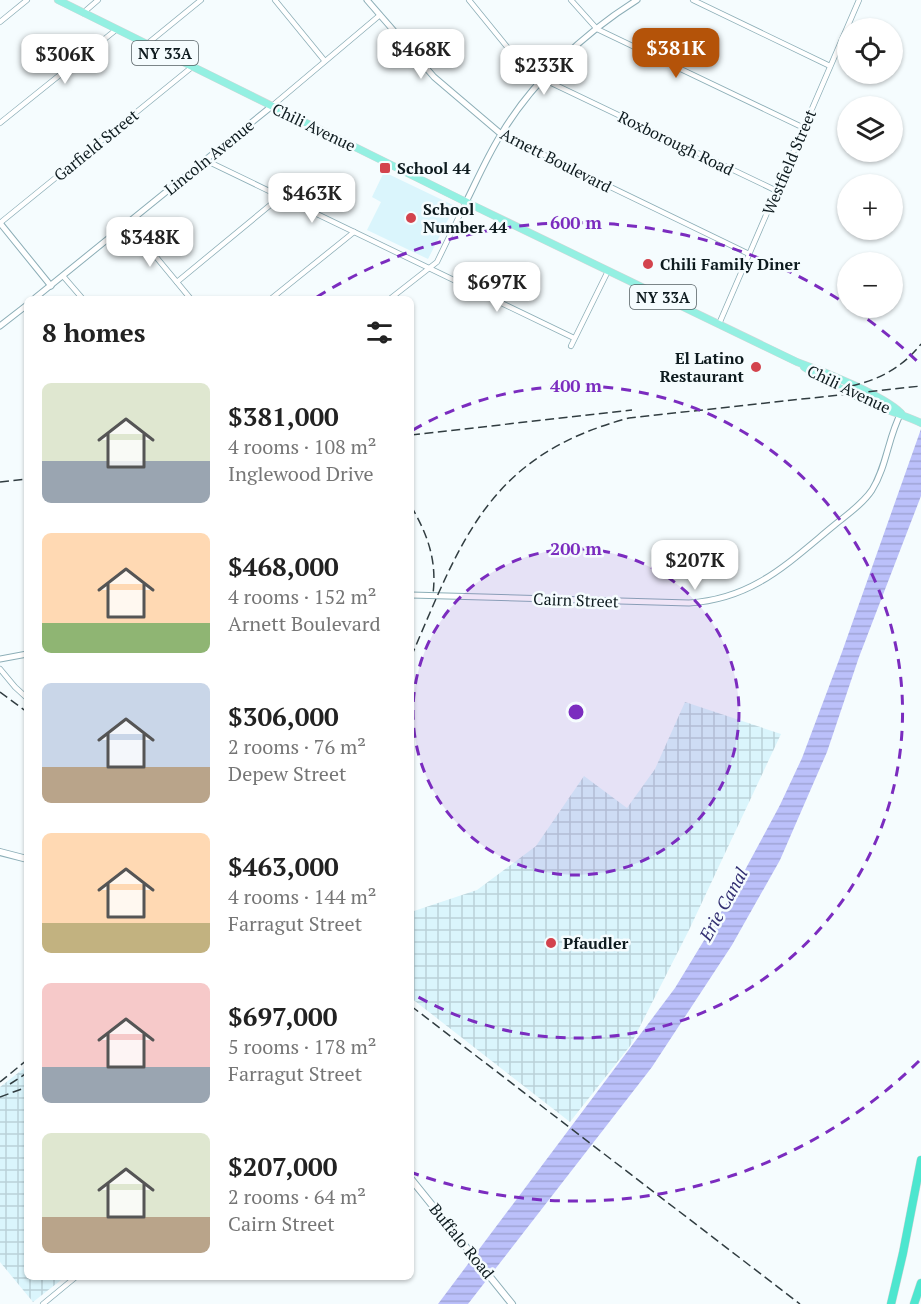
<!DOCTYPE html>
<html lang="en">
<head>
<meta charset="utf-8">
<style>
  body { margin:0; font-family:"PT Serif",serif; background:#f6f6f6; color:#222; height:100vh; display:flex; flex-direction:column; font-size:22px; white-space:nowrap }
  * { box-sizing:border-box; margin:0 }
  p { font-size:20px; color:#767676 }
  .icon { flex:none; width:33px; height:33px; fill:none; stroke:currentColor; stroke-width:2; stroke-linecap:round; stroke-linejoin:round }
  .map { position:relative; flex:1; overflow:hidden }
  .details { position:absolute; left:24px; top:296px; width:390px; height:984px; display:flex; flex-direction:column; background:#fff; border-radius:9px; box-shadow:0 2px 4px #0004 }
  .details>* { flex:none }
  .tools { position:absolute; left:837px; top:18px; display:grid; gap:12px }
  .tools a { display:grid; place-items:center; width:66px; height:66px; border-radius:50%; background:#fff; box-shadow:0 2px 4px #0004; font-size:30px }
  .price { position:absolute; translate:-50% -51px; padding:0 14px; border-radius:12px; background:#fff; color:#222; font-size:20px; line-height:39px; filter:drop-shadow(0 2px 3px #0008) }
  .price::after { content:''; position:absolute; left:50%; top:36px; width:18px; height:14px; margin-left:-9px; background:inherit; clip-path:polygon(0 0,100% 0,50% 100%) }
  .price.selected { background:#b45309; color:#fff }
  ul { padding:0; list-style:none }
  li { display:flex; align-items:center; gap:18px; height:150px; padding:0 18px }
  li span { display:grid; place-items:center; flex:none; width:168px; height:120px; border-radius:9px; color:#555 }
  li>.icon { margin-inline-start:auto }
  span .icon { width:72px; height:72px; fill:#fffc; stroke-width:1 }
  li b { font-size:26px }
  h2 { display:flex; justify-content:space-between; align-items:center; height:72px; padding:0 18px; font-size:26px }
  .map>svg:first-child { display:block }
  .built { fill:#daf5fc }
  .industrial { fill:url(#industrial-grid) }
  .water { fill:url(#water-rules) }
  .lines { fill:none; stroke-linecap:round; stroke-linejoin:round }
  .minor-casing { stroke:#8caeb7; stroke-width:6 }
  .tertiary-casing { stroke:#8caeb7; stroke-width:7 }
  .secondary-casing { stroke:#8caeb7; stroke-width:8 }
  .primary-casing { stroke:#d4d6d7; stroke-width:8 }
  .motorway-casing { stroke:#d4d6d7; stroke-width:9 }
  .minor { stroke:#fff; stroke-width:4.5 }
  .tertiary { stroke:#fff; stroke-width:5 }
  .secondary { stroke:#fff; stroke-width:6 }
  .primary { stroke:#94f0e2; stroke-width:7 }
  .motorway { stroke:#4de6cf; stroke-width:8 }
  .rail { stroke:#313d41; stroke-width:1.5; stroke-dasharray:9 4.5; stroke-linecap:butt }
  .ring { fill:none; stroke:#7b2cbf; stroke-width:3; stroke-dasharray:10 8 }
  .poi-dot { fill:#d3434d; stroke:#f5fcfe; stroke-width:2 }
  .labels { text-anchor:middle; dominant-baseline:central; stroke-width:5; stroke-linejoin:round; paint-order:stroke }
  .shield { fill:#f5fcfe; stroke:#535e62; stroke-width:1.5 }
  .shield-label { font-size:15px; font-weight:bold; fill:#0e1b1f }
  .street-label { font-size:16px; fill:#0e1b1f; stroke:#f5fcfe }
  .poi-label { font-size:16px; font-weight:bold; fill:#0e1b1f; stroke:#f5fcfe; text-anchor:start }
  .water-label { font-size:18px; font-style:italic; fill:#322f72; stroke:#f5fcfe }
  .centre { fill:#7b2cbf; stroke:#f5fcfe; stroke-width:3 }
  .ring-label { font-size:18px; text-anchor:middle; font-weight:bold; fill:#7b2cbf; stroke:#f5fcfe; stroke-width:5; stroke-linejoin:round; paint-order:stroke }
</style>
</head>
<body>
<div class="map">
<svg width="921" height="1304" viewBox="0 0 921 1304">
  <defs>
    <pattern id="industrial-grid" width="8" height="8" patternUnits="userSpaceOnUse" patternTransform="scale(1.5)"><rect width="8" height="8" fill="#daf5fc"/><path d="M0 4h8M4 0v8" fill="none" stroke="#bad1d8"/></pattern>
    <pattern id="water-rules" width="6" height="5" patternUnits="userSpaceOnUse" patternTransform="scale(1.5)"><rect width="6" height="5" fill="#bbc0fa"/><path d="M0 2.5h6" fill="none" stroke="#a0a4d6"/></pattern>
  </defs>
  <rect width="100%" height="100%" fill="#f5fcfe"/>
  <path class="built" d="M384,172l71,34 -27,53 -61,-29 14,-28 -9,-5z"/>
  <g class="industrial">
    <path d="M685,702l96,32 -92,196 -59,116 -60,76 -159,-124v-86l66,-22 59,-44 48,-70 43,32 28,-39z"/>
    <path d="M27,1066v210l38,1 -32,25 -33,-40v-175z"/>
  </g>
  <path class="water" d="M921,429v67l-62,161 -32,95 -47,108 -48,85 -80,122 -184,237h-30l237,-316 56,-92 49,-91 22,-47 40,-106z"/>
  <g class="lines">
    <defs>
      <g id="minor">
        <path d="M275,0l49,60"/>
        <path d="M469,0l69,85"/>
        <path d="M571,0l26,29 207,99"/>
        <path d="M693,0l137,66"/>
        <path d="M83,13l15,-13"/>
        <path d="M0,22l27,-22"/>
        <path d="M147,44l54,-44"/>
        <path d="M543,79l234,112"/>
        <path d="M272,106l108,-91"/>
        <path d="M0,123l117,-94"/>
        <path d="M501,134l248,120"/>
        <path d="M205,160l369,178"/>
        <path d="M0,223l192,-156"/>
        <path d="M128,223l62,75"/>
        <path d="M63,276l19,22"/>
        <path d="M177,282l103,-85"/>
        <path d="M272,298l82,-66"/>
        <path d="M391,298l46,-36 29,-60"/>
        <path d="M719,324l140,-324"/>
        <path d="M571,346l37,-75"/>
        <path d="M0,669l15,18 12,11"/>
        <path d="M43,1304l34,-28"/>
      </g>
      <g id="tertiary">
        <path d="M367,0l67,77 67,57"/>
        <path d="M466,202c11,-22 21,-45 34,-66 32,-54 84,-103 137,-136"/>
        <path d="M0,223l51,63"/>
        <path d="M35,298l237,-192"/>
        <path d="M0,326l27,-21"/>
        <path d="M411,595l278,8c63,-4 97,-38 143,-76 13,-11 30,-22 40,-37 15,-24 16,-53 29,-77"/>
        <path d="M0,659l27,-5"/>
      </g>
      <g id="secondary">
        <path d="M0,852l27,7"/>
        <path d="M411,1179l101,125"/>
      </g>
      <g id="primary">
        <path d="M58,0l408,202 331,160c26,9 86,33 104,51"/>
        <path d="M804,367c25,17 54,31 81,42 13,5 24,8 36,14"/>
      </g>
      <g id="motorway">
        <path d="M891,1304l12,-51 18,-93"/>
        <path d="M914,1304l7,-21"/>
      </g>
    </defs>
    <use href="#minor" class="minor-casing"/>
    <use href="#tertiary" class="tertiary-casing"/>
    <use href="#secondary" class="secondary-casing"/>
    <use href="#primary" class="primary-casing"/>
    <use href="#motorway" class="motorway-casing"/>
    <use href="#minor" class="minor"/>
    <use href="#tertiary" class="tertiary"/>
    <use href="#secondary" class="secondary"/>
    <use href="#primary" class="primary"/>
    <use href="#motorway" class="motorway"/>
    <g class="rail">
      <path d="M851,386c28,-6 52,-19 70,-42"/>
      <path d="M411,435l221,-25"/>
      <path d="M0,482l27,-3"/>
      <path d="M411,506c17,29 26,55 22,88"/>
      <path d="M411,657c52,-121 79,-202 218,-239l292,-32"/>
      <path d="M0,692l27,20"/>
      <path d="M411,1006l389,298"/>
      <path d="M0,1082l27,-22"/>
      <path d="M10,1084l17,-11"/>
      <path d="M0,1097l27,-10"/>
    </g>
  </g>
  <circle cx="576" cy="712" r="163" fill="#7b2cbf" fill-opacity=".12"/>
  <g class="ring">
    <circle cx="576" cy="712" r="163"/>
    <path d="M413 430A326 326 0 1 1 413 994"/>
    <path d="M919 1061A489 489 0 0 1 413 1173M317 297A489 489 0 0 1 846 304M853 309A489 489 0 0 1 919 363"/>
  </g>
  <g class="poi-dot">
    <rect x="379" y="162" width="12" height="12" rx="3"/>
    <circle cx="411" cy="218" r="6"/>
    <circle cx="648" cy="264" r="6"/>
    <circle cx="756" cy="367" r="6"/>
    <circle cx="551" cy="943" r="6"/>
  </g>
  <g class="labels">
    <g class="shield">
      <rect x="132" y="41" width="66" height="24" rx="4.5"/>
      <rect x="630" y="285" width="66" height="24" rx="4.5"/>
    </g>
    <g class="shield-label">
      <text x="165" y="53">NY 33A</text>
      <text x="663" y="297">NY 33A</text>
    </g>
    <g class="street-label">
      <text transform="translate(314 127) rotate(26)">Chili Avenue</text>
      <text transform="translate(676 143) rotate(26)">Roxborough Road</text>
      <text transform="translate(96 145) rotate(-39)">Garfield Street</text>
      <text transform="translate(209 157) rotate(-39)">Lincoln Avenue</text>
      <text transform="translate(556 160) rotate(27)">Arnett Boulevard</text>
      <text transform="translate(789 162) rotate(-67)">Westfield Street</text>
      <text transform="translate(849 389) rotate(26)">Chili Avenue</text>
      <text transform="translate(576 600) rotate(2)">Cairn Street</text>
      <text transform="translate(462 1241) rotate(51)">Buffalo Road</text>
    </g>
    <g class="poi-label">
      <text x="397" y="168">School 44</text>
      <text x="423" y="209">School<tspan x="423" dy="18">Number 44</tspan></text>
      <text x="660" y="264">Chili Family Diner</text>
      <text x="744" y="358" text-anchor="end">El Latino<tspan x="744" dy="18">Restaurant</tspan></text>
      <text x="563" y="943">Pfaudler</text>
    </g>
    <g class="water-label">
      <text transform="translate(723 904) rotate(-61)">Erie Canal</text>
    </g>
  </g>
  <circle cx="576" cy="712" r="9" class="centre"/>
  <g class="ring-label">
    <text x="576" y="229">600 m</text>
    <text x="576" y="392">400 m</text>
    <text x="576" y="555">200 m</text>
  </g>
</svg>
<div class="tools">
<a><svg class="icon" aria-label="locate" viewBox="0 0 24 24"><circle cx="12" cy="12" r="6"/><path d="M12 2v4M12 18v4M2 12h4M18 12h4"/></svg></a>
<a><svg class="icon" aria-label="layers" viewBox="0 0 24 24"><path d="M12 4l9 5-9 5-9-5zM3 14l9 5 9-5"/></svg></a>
<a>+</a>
<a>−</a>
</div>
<b class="price selected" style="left:676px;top:79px">$381K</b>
<b class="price" style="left:421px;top:80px">$468K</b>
<b class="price" style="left:65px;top:85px">$306K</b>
<b class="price" style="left:544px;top:96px">$233K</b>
<b class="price" style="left:312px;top:224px">$463K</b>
<b class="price" style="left:150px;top:268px">$348K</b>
<b class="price" style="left:497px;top:313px">$697K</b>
<b class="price" style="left:695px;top:591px">$207K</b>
<section class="details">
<h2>8 homes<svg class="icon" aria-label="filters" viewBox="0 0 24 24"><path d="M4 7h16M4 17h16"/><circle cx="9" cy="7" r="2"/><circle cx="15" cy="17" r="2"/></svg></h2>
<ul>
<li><span style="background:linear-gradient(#dfe7d0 65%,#9aa5b1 0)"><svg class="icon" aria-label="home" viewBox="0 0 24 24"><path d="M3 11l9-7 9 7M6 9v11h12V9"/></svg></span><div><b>$381,000</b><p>4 rooms · 108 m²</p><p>Inglewood Drive</p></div></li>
<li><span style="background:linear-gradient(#ffd9b3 75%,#8fb573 0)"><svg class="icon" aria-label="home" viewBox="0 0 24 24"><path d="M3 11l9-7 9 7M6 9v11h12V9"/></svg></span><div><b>$468,000</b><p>4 rooms · 152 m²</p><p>Arnett Boulevard</p></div></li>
<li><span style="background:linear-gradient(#c9d6e8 70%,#b9a48a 0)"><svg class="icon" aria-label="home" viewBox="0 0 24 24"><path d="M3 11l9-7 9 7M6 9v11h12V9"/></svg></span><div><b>$306,000</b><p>2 rooms · 76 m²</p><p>Depew Street</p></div></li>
<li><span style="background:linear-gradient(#ffd9b3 75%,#c2b280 0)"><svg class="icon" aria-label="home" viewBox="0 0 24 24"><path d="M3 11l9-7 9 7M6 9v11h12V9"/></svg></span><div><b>$463,000</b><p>4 rooms · 144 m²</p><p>Farragut Street</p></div></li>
<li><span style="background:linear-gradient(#f6c9c9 70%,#9aa5b1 0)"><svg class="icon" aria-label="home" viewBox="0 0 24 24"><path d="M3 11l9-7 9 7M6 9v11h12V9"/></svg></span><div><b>$697,000</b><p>5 rooms · 178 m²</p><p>Farragut Street</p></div></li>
<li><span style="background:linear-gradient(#dfe7d0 70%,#b9a48a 0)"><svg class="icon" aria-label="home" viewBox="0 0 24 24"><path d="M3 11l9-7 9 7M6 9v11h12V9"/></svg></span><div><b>$207,000</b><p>2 rooms · 64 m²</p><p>Cairn Street</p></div></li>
</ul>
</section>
</div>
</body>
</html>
